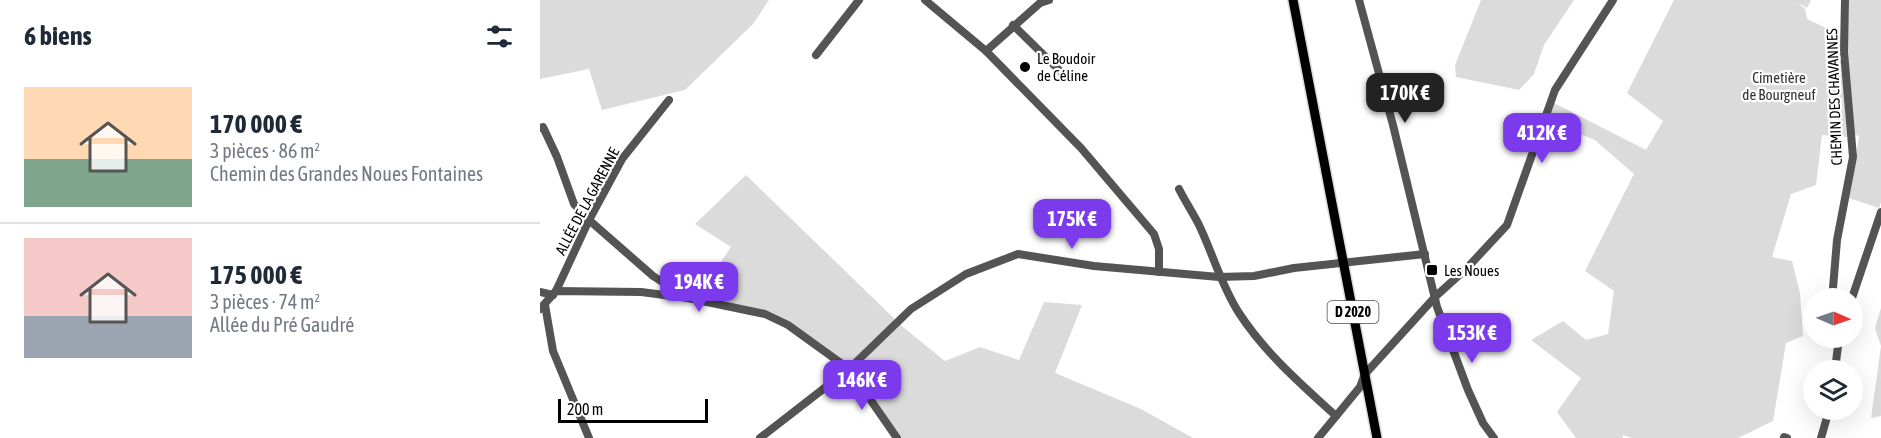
<!DOCTYPE html>
<html lang="fr">
<head>
<meta charset="utf-8">
<style>
  body { margin:0; font-family:"Asap Condensed",sans-serif; background:#f2f2f3; color:#1f2937; height:100vh; display:flex; flex-direction:column; font-size:22px; white-space:nowrap }
  * { box-sizing:border-box; margin:0 }
  p { font-size:20px; color:#747a83 }
  .icon { flex:none; width:33px; height:33px; fill:none; stroke:currentColor; stroke-width:2; stroke-linecap:round; stroke-linejoin:round }
  .map { position:relative; flex:1; overflow:hidden }
  .panel { display:flex; flex-direction:column; background:#fff; width:540px }
  .panel>* { flex:none }
  .needle { width:39px; rotate:92deg }
  .buttons { position:absolute; left:1263px; top:288px; display:grid; gap:12px }
  .buttons a { display:grid; place-items:center; width:60px; height:60px; border-radius:50%; background:#fff; box-shadow:0 6px 24px #0002; font-size:30px }
  .scale { position:absolute; left:18px; bottom:15px; width:150px; box-sizing:border-box; padding-left:6px; border:3px solid #000; border-top:0; font-size:16px; line-height:21px; white-space:nowrap; color:#000; -webkit-text-stroke:4px #fff; paint-order:stroke }
  .price { position:absolute; translate:-50% -51px; padding:0 14px; border-radius:12px; background:#7c3aed; color:#fff; font-size:20px; line-height:39px; filter:drop-shadow(0 2px 3px #0008) }
  .price::after { content:''; position:absolute; left:50%; top:36px; width:18px; height:14px; margin-left:-9px; background:inherit; clip-path:polygon(0 0,100% 0,50% 100%) }
  .price.current { background:#222; color:#fff }
  ul { padding:0; list-style:none }
  li { display:flex; align-items:center; gap:18px; height:150px; padding:0 24px }
  li+li { border-top:2px solid #e0e1e3 }
  li span { display:grid; place-items:center; flex:none; width:168px; height:120px; border-radius:0px; color:#555 }
  li>.icon { margin-inline-start:auto }
  span .icon { width:72px; height:72px; fill:#fffc; stroke-width:1 }
  li b { font-size:26px }
  h2 { display:flex; justify-content:space-between; align-items:center; height:72px; padding:0 24px; font-size:26px }
  main { display:flex; flex:1; min-height:0 }
  .map>svg:first-child { display:block }
  .green { fill:#dbdbdb }
  .lines { fill:none; stroke-linecap:round; stroke-linejoin:round }
  .major-casing { stroke:#dbdbdb; stroke-width:12 }
  .minor { stroke:#545454; stroke-width:8 }
  .major { stroke:#000; stroke-width:9 }
  .poi-dot { fill:#000; stroke:#fff; stroke-width:2 }
  .labels { text-anchor:middle; dominant-baseline:central; stroke-width:4.5; stroke-linejoin:round; paint-order:stroke }
  .shield { fill:#fff; stroke:#4c4c4c; stroke-width:1.5 }
  .shield-label { font-size:14px; font-weight:bold; fill:#000 }
  .poi-label { font-size:15px; fill:#000; stroke:#fff; text-anchor:start }
  .park-label { font-size:15px; fill:#323232; stroke:#fff }
  .street-label { font-size:15px; fill:#000; stroke:#fff }
</style>
</head>
<body>
<main>
<section class="panel">
<h2>6 biens<svg class="icon" aria-label="filters" viewBox="0 0 24 24"><path d="M4 7h16M4 17h16"/><circle cx="9" cy="7" r="2"/><circle cx="15" cy="17" r="2"/></svg></h2>
<ul>
<li><span style="background:linear-gradient(#ffd9b3 60%,#7fa58c 0)"><svg class="icon" aria-label="home" viewBox="0 0 24 24"><path d="M3 11l9-7 9 7M6 9v11h12V9"/></svg></span><div><b>170 000 €</b><p>3 pièces · 86 m²</p><p>Chemin des Grandes Noues Fontaines</p></div></li>
<li><span style="background:linear-gradient(#f6c9c9 65%,#9aa5b1 0)"><svg class="icon" aria-label="home" viewBox="0 0 24 24"><path d="M3 11l9-7 9 7M6 9v11h12V9"/></svg></span><div><b>175 000 €</b><p>3 pièces · 74 m²</p><p>Allée du Pré Gaudré</p></div></li>
</ul>
</section>
<div class="map">
<svg width="1341" height="438" viewBox="0 0 1341 438">
  <rect width="100%" height="100%" fill="#fff"/>
  <g class="green">
    <path d="M0,0h229l-16,24 -68,66 -83,20 -13,-41 -49,10z"/>
    <path d="M941,0h93l-30,45 -10,29 -15,16 -63,-13 -1,-12z"/>
    <path d="M1134,0h137l-4,8 -9,-5 7,6 2,10 34,16 6,102 -25,-2 -6,50 -25,9 -19,63 20,4 8,32 3,43 -17,7 -13,78 -35,17h-106l-9,-3v3h-47l-19,-26 24,-34 -50,-38 32,-19 23,19 22,-6 6,-43 -29,-20 49,-97 -39,-34 -48,-19 7,-18 92,47 17,-29 -36,-28z"/>
    <path d="M1309,0h32v202l-2,6 -30,-10 10,-62 -6,-2 -6,-82z"/>
    <path d="M206,175l157,152 42,34 35,-14 39,13 25,-58 38,3 -27,68 86,36 52,29h-294l-39,-59 -30,-26 -65,-38 -70,-15 36,-53 -36,-23z"/>
    <path d="M1341,308v108l-10,2 10,-72 -6,-18z"/>
  </g>
  <g class="lines">
    <defs>
      <path id="major" d="M753,0l84,438"/>
    </defs>
    <use href="#major" class="major-casing"/>
    <g class="minor">
      <path d="M385,0l61,51 95,97 73,86 5,15v23"/>
      <path d="M819,0l34,125 44,182 31,83 15,33 11,15"/>
      <path d="M473,25l48,47"/>
      <path d="M446,51l54,-48 9,-3"/>
      <path d="M276,55l43,-55"/>
      <path d="M0,128l3,-1 14,30 17,47 15,16 64,56 31,20"/>
      <path d="M639,189c6,12 14,24 20,36 14,29 22,60 40,88 26,40 62,71 97,103"/>
      <path d="M16,291l33,-71 33,-61 47,-59"/>
      <path d="M0,292l13,3"/>
      <path d="M1294,298l-1,-10 4,-48 16,-83 -9,-105 1,-52"/>
      <path d="M1312,298l29,-86"/>
      <path d="M5,305l8,46 36,87"/>
      <path d="M0,309l16,-18 85,1 47,6 77,16 23,11 61,44 48,69"/>
      <path d="M1295,370l4,-32"/>
      <path d="M1244,437l3,1"/>
      <path d="M220,438l89,-69 62,-60 55,-35 52,-20 76,12 125,11 35,-1 40,-8 131,-14"/>
      <path d="M778,438l42,-51 5,-13 71,-78 31,-28 40,-43 48,-135 58,-90"/>
      <path d="M1281,438l8,-28"/>
    </g>
    <use href="#major" class="major"/>
  </g>
  <g class="poi-dot">
    <circle cx="485" cy="67" r="6"/>
    <rect x="886" y="264" width="12" height="12" rx="3"/>
  </g>
  <g class="labels">
    <rect class="shield" x="787.5" y="301" width="51" height="22" rx="4.5"/>
    <g class="shield-label">
      <text x="813" y="312">D 2020</text>
    </g>
    <g class="poi-label">
      <text x="497" y="58">Le Boudoir<tspan x="497" dy="17">de Céline</tspan></text>
      <text x="904" y="270">Les Noues</text>
    </g>
    <g class="park-label">
      <text x="1239" y="77">Cimetière<tspan x="1239" dy="17">de Bourgneuf</tspan></text>
    </g>
    <g class="street-label">
      <text transform="translate(1294 97) rotate(-92)">CHEMIN DES CHAVANNES</text>
      <text transform="translate(47 201) rotate(-62)">ALLÉE DE LA GARENNE</text>
    </g>
  </g>
</svg>
<div class="buttons">
<a><svg class="needle" viewBox="-14 -14 28 28"><path d="M0-13l5 13h-10z" fill="#e53935"/><path d="M0 13l5-13h-10z" fill="#747a83"/></svg></a>
<a><svg class="icon" aria-label="layers" viewBox="0 0 24 24"><path d="M12 4l9 5-9 5-9-5zM3 14l9 5 9-5"/></svg></a>
</div>
<div class="scale">200 m</div>
<b class="price current" style="left:865px;top:124px">170K €</b>
<b class="price" style="left:1002px;top:164px">412K €</b>
<b class="price" style="left:532px;top:250px">175K €</b>
<b class="price" style="left:159px;top:313px">194K €</b>
<b class="price" style="left:932px;top:364px">153K €</b>
<b class="price" style="left:322px;top:411px">146K €</b>
</div>
</main>
</body>
</html>
